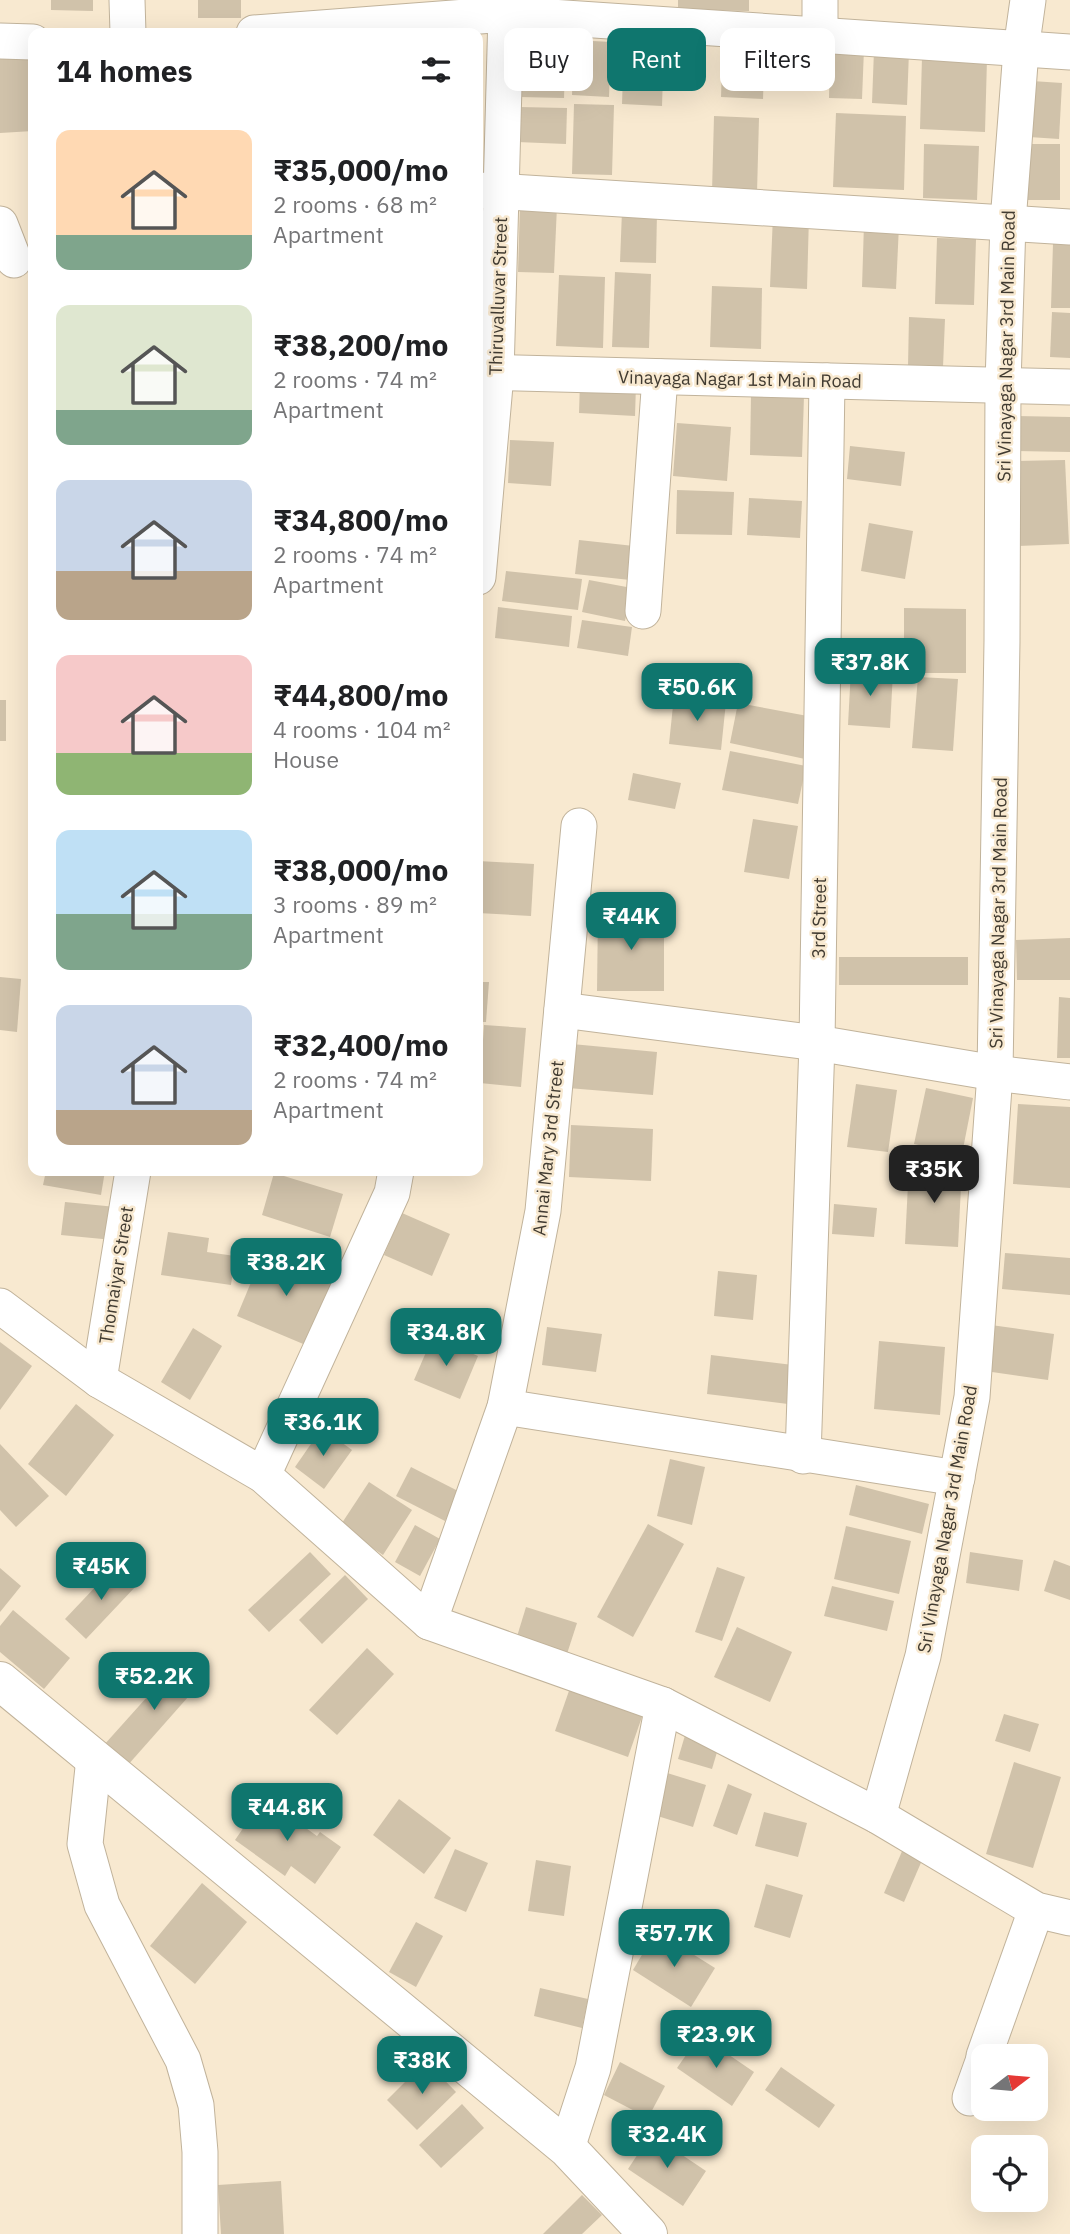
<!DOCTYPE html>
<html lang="en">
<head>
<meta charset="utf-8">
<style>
  body { margin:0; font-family:"IBM Plex Sans",sans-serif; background:#f2f2f2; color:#202124; height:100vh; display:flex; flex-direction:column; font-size:26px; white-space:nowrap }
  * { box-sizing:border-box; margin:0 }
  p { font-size:23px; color:#757577 }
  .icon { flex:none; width:38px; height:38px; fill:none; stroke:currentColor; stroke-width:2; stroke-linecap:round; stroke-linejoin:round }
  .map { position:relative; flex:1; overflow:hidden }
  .sheet { position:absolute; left:28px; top:28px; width:455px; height:1148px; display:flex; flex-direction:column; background:#fff; border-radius:14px; box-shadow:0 7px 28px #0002 }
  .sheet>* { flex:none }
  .hud { position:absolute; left:504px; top:28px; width:460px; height:63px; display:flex; gap:14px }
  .needle { width:46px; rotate:74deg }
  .fabs { position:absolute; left:971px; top:2044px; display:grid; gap:14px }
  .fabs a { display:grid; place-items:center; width:77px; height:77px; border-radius:14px; background:#fff; box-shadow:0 7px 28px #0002; font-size:35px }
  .price { position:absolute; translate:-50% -60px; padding:0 16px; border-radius:14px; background:#0f766e; color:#fff; font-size:23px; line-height:46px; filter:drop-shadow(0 2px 4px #0008) }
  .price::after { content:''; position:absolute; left:50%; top:42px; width:21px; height:16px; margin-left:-10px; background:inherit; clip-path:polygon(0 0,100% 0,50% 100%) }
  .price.current { background:#222; color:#fff }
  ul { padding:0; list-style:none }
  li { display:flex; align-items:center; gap:21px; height:175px; padding:0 28px }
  li span { display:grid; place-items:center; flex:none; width:196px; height:140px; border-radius:14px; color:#555 }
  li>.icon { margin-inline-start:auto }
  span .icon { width:84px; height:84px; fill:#fffc; stroke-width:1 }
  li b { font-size:30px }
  h2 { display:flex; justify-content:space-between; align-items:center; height:84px; padding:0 28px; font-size:30px }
  .tag { padding:0 24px; border-radius:14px; background:#fff; box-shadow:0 7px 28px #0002; font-size:24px; line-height:63px }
  .tag.current { background:#0f766e; color:#fff }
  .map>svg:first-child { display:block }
  .building { fill:#d0c2aa }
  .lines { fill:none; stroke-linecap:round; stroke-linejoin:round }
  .minor-casing { stroke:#c1b39b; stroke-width:37 }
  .tertiary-casing { stroke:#c1b39b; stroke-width:40 }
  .minor { stroke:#fff; stroke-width:35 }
  .tertiary { stroke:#fff; stroke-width:38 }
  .labels { text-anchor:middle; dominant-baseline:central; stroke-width:5; stroke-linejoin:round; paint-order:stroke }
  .street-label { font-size:18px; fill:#413b31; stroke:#f8e9d0 }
</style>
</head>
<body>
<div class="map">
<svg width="1070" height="2234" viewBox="0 0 1070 2234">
  <rect width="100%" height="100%" fill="#f8e9d0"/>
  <g class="building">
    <path d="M51,0h42v11l-42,-1z"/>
    <rect x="198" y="0" width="43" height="18"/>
    <path d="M678,0h71v11l-71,-1z"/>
    <path d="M723,39l42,2 -2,58 -42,-2z"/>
    <path d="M574,40l37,2 -2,55 -37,-2z"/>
    <path d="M522,41l44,2 -2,55 -44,-1z"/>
    <path d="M624,44l40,2 -2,60 -40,-2z"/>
    <path d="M830,48l34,1 -2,50 -33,-1z"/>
    <path d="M874,50l35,1 -2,54 -35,-2z"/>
    <path d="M33,51v80l-33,2v-80z"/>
    <path d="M922,57l65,2 -2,73 -65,-3z"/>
    <path d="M1032,81l30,2 -3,56 -30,-2z"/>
    <path d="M574,104l40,1 -2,70 -40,-1z"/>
    <path d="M519,107l48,1 -1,36 -49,-2z"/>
    <path d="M836,113l70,3 -2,74 -71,-3z"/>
    <path d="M714,116l45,2 -2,75 -45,-1z"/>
    <path d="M924,144l55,2 -2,54 -54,-2z"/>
    <rect x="1028" y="144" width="32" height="56"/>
    <path d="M520,205l37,1 -3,67 -36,-1z"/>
    <path d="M622,211l35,2 -1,50 -36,-1z"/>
    <path d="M773,215l36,1 -2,73 -37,-2z"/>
    <path d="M864,224l35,1 -3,64 -34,-2z"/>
    <path d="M937,238l39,1 -2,66 -39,-1z"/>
    <path d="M1053,243l17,1v64h-19z"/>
    <path d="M615,272l36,2 -2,74 -37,-1z"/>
    <path d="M559,275l46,2 -2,71 -47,-2z"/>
    <path d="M712,286l50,2 -1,61 -51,-2z"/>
    <path d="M1052,312l18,1v45l-20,-1z"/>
    <path d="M909,317l36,2 -2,48 -35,-1z"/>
    <path d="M580,382l56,2 -1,32 -56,-3z"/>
    <path d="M751,395l53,1 -2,61 -52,-2z"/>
    <path d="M1016,416l54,1v35l-55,-1z"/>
    <path d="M677,423l54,4 -4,54 -54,-5z"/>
    <path d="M510,440l44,2 -3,44 -43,-3z"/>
    <path d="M850,446l55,6 -4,34 -54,-7z"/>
    <path d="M1065,460l4,84 -51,2 -3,-85z"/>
    <path d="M677,490l57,2 -2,43 -56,-1z"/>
    <path d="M749,498l53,3 -2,37 -53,-3z"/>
    <path d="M869,523l44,8 -8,48 -44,-8z"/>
    <path d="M579,540l55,6 -4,34 -55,-6z"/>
    <path d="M506,571l76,8 -4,31 -76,-9z"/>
    <path d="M589,580l43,8 -7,33 -43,-9z"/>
    <path d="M498,607l74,9 -3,31 -74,-9z"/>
    <path d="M904,608l62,1v64h-62z"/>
    <path d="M582,620l50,7 -4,29 -51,-8z"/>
    <path d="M851,669l42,3 -3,56 -42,-3z"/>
    <path d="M918,677l40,2 -5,72 -41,-3z"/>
    <path d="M674,696l52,6 -5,48 -52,-6z"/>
    <rect x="0" y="700" width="6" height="41"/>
    <path d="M738,703l75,14 -8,42 -75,-16z"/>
    <path d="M730,751l76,15 -8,38 -76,-14z"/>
    <path d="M633,773l48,10 -6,26 -47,-9z"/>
    <path d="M753,819l45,7 -9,53 -45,-7z"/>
    <path d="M478,861l56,3 -3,52 -53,-3z"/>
    <path d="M598,912h66v79h-67z"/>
    <path d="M1070,938v42h-53l-1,-40z"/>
    <rect x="839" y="957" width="129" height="28"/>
    <path d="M0,977l21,2 -4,53 -17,-2z"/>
    <path d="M478,982h11l-3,40h-8z"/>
    <path d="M1059,997l11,1v60h-13z"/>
    <path d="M484,1025l42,3 -5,59 -41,-4z"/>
    <path d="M572,1044l85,8 -4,43 -85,-7z"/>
    <path d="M856,1084l41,6 -9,62 -41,-5z"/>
    <path d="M926,1088l47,10 -11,56 -48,-10z"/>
    <path d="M1018,1104l52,3v81l-57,-4z"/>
    <path d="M571,1125l82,4 -2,52 -82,-4z"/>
    <path d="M909,1164l53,2 -4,81 -53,-3z"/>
    <path d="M46,1171h59l-4,24 -58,-10z"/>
    <path d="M274,1173l69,21 -13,43 -68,-22z"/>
    <path d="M65,1202l51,5 -3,33 -52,-5z"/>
    <path d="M834,1204l43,4 -3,29 -42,-3z"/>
    <path d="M402,1213l48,21 -18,42 -48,-21z"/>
    <path d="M168,1232l41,6 -2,14 28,4 -4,29 -70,-10z"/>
    <path d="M264,1251l71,30 -27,65 -71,-30z"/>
    <path d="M1005,1253l65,5v37l-68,-6z"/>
    <path d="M718,1271l39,4 -4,45 -39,-4z"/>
    <path d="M991,1325l63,9 -6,46 -63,-9z"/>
    <path d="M547,1327l55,7 -6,38 -54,-7z"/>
    <path d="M193,1328l29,18 -32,54 -29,-18z"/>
    <path d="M433,1336l45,20 -18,43 -46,-19z"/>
    <path d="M879,1341l66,6 -5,68 -66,-6z"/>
    <path d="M0,1342l32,24 -32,44z"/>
    <path d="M711,1355l82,10 -5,39 -81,-10z"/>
    <path d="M76,1404l38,31 -48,61 -38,-32z"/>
    <path d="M322,1428l30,22 -28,39 -29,-22z"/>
    <path d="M0,1444l49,52 -33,31 -16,-17z"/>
    <path d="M670,1459l35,8 -13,58 -35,-9z"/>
    <path d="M411,1467l49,25 -15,29 -49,-25z"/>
    <path d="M369,1482l43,28 -29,45 -43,-29z"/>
    <path d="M856,1485l73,19 -7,30 -73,-19z"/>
    <path d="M648,1524l36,20 -51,93 -36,-20z"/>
    <path d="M415,1525l25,14 -20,37 -25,-14z"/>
    <path d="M846,1526l65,15 -12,53 -65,-15z"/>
    <path d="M310,1552l21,22 -62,58 -21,-22z"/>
    <path d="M970,1552l53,8 -4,31 -53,-8z"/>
    <path d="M1054,1560l16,6v34l-26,-9z"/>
    <path d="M116,1565l21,20 -51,54 -21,-20z"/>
    <path d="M717,1567l28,10 -23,64 -27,-9z"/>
    <path d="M0,1568l21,18 -21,26z"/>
    <path d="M345,1575l23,24 -46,45 -23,-24z"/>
    <path d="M832,1586l62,15 -7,30 -63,-15z"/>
    <path d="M526,1607l51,16 -12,37 -50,-17z"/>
    <path d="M13,1610l57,48 -26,31 -44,-37v-26z"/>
    <path d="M737,1627l55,25 -22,50 -56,-25z"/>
    <path d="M367,1648l27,26 -57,61 -28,-25z"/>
    <path d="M182,1658l22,21 -77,87 -23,-21z"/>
    <path d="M570,1688l73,26 -15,43 -73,-26z"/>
    <path d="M1004,1714l35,10 -9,28 -35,-11z"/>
    <path d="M686,1732l34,10 -8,27 -34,-10z"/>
    <path d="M1014,1762l47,15 -28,91 -47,-14z"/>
    <path d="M664,1772l42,13 -13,42 -42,-13z"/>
    <path d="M728,1784l24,10 -15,41 -24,-9z"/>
    <path d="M264,1798l53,38 3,-4 21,15 -26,37 -24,-18 -6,10 -50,-36z"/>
    <path d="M399,1799l52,39 -27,36 -51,-39z"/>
    <path d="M764,1812l43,11 -9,34 -43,-11z"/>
    <path d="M455,1849l33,14 -22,49 -32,-14z"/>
    <path d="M903,1849l20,9 -19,44 -20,-9z"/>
    <path d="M536,1860l35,6 -7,50 -36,-5z"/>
    <path d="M202,1883l45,39 -52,62 -45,-38z"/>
    <path d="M766,1884l37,11 -13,43 -36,-11z"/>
    <path d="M416,1922l27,14 -27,51 -27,-15z"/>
    <path d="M656,1931l59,37 -24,39 -58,-37z"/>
    <path d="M540,1988l48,11 -6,29 -48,-12z"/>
    <path d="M700,2035l54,37 -22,34 -55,-38z"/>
    <path d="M426,2061l30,31 -39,38 -30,-30z"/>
    <path d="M620,2062l45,24 -17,32 -44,-23z"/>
    <path d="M781,2067l54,38 -16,23 -54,-38z"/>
    <path d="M462,2104l22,24 -43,40 -22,-23z"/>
    <path d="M651,2134l55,37 -23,35 -55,-37z"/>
    <path d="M281,2181l3,53h-63l-3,-49z"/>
    <path d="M582,2195l20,20 -20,19h-39z"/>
  </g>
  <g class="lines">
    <defs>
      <g id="minor">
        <path d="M127,0l1,33"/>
        <path d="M820,0v36"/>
        <path d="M254,33l252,-19 564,38"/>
        <path d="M0,41l33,1"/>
        <path d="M478,190l592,37"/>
        <path d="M0,224l14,36"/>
        <path d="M478,372l592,15"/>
        <path d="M478,577l18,-203 10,-360"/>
        <path d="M643,611l17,-234"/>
        <path d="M562,1010l255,33 178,30 75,9"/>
        <path d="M0,1306l99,74 164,95 166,147 234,83 215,111 158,94 34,8"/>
        <path d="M99,1380l34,-209"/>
        <path d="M505,1407l452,71"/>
        <path d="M803,1456l14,-413 10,-662"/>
        <path d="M263,1475l129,-282 4,-22"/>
        <path d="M429,1622l76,-215 38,-196 36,-385"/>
        <path d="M94,1758l-9,86 17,61 81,155 13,45 4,47v82"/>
        <path d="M878,1816l45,-160 49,-259 23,-324 7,-432 1,-257 5,-162 13,-172 7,-50"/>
        <path d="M984,2056l52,-146"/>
        <path d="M970,2098l14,-39"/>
        <path d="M567,2148l26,-80 70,-363"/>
      </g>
      <path id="tertiary" d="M0,1681l567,467 81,86"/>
    </defs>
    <use href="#minor" class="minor-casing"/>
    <use href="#tertiary" class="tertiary-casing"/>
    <use href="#minor" class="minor"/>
    <use href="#tertiary" class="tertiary"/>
  </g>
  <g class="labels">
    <g class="street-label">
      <text transform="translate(498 296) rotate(-88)">Thiruvalluvar Street</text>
      <text transform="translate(1006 346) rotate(-89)">Sri Vinayaga Nagar 3rd Main Road</text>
      <text transform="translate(740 379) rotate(1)">Vinayaga Nagar 1st Main Road</text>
      <text transform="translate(998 913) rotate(-89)">Sri Vinayaga Nagar 3rd Main Road</text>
      <text transform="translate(819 918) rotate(-89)">3rd Street</text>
      <text transform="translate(548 1148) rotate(-84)">Annai Mary 3rd Street</text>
      <text transform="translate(116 1275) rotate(-81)">Thomaiyar Street</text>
      <text transform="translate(947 1519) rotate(-80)">Sri Vinayaga Nagar 3rd Main Road</text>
    </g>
  </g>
</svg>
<div class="fabs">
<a><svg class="needle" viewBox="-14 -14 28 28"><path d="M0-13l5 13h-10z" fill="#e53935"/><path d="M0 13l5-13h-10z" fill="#757577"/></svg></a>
<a><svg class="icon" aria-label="locate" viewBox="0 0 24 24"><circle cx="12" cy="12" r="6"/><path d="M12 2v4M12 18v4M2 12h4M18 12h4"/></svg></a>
</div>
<b class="price" style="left:870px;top:698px">₹37.8K</b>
<b class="price" style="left:697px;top:723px">₹50.6K</b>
<b class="price" style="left:631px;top:952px">₹44K</b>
<b class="price current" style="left:934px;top:1205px">₹35K</b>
<b class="price" style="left:286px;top:1298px">₹38.2K</b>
<b class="price" style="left:446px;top:1368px">₹34.8K</b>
<b class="price" style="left:323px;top:1458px">₹36.1K</b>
<b class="price" style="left:101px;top:1602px">₹45K</b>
<b class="price" style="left:154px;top:1712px">₹52.2K</b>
<b class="price" style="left:287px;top:1843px">₹44.8K</b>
<b class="price" style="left:674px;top:1969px">₹57.7K</b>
<b class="price" style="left:716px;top:2070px">₹23.9K</b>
<b class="price" style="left:422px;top:2096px">₹38K</b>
<b class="price" style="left:667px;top:2170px">₹32.4K</b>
<div class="hud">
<a class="tag">Buy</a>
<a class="tag current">Rent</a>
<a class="tag">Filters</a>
</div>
<section class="sheet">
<h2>14 homes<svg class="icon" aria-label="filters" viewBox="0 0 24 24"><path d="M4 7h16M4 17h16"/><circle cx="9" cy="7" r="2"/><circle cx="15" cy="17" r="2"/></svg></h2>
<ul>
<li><span style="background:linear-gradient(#ffd9b3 75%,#7fa58c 0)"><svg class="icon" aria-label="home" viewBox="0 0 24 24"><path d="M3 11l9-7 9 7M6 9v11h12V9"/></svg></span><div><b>₹35,000/mo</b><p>2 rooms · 68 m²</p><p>Apartment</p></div></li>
<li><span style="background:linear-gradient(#dfe7d0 75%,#7fa58c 0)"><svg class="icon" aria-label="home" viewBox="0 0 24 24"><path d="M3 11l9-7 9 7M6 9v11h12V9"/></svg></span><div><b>₹38,200/mo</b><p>2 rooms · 74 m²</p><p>Apartment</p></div></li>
<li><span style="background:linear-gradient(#c9d6e8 65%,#b9a48a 0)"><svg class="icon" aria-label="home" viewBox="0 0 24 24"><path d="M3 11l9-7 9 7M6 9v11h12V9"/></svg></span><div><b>₹34,800/mo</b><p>2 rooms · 74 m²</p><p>Apartment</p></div></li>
<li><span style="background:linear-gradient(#f6c9c9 70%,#8fb573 0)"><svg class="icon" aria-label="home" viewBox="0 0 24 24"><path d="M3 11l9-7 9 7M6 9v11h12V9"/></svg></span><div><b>₹44,800/mo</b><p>4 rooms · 104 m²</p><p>House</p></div></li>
<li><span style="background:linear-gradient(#bfe0f5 60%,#7fa58c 0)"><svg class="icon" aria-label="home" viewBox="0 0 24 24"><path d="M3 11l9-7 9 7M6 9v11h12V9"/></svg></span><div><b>₹38,000/mo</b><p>3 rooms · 89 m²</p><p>Apartment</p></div></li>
<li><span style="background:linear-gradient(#c9d6e8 75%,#b9a48a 0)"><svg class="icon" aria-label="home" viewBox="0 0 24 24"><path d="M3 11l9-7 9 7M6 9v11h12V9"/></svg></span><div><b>₹32,400/mo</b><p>2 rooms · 74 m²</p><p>Apartment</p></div></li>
</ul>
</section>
</div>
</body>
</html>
